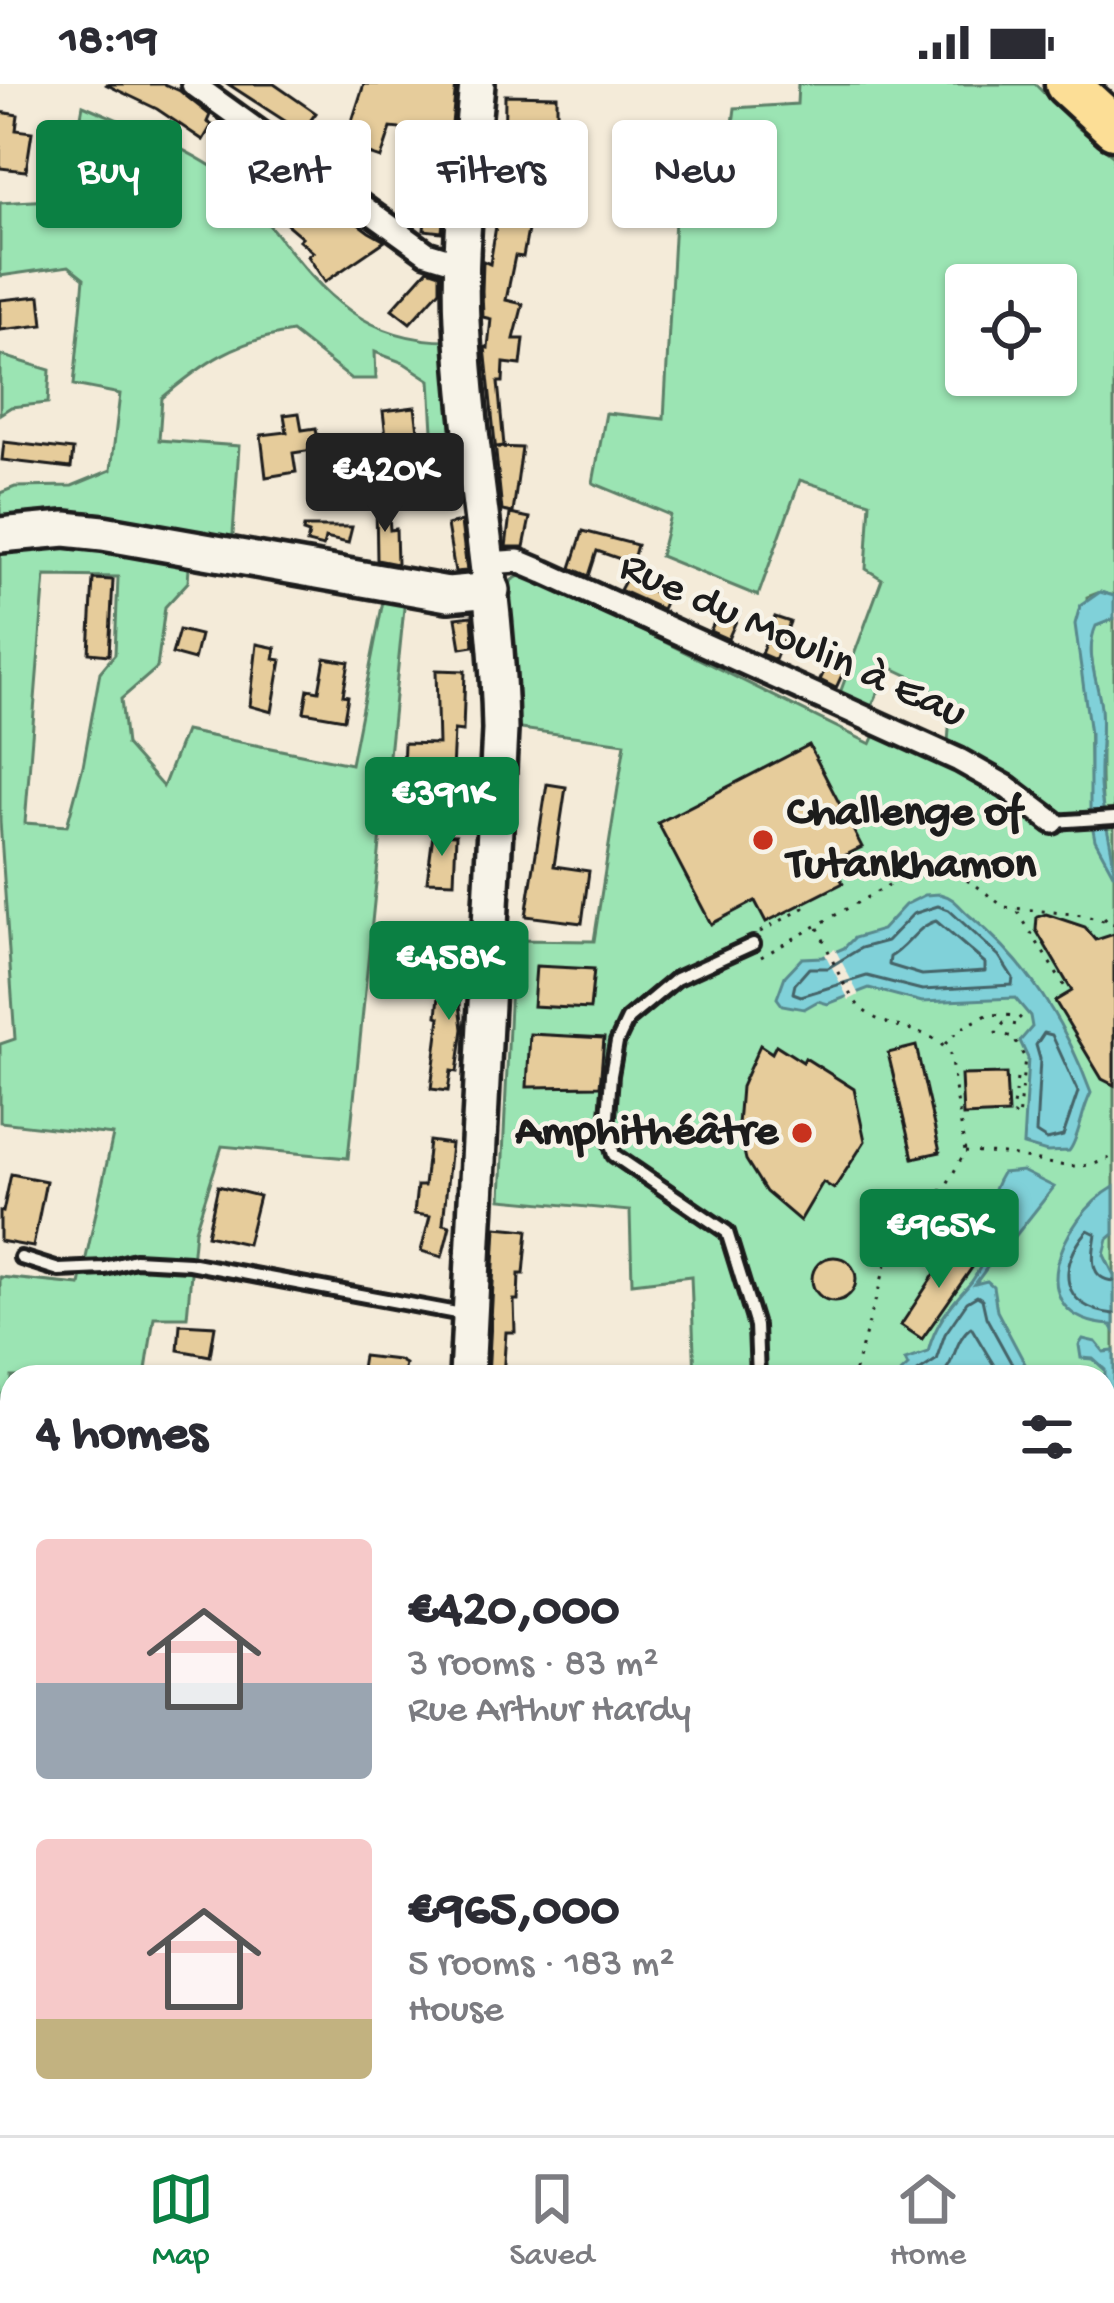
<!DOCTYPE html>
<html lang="en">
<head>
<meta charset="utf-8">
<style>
  body { margin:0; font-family:"Gochi Hand",sans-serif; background:#f2f2f3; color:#2b2b33; height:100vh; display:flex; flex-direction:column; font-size:45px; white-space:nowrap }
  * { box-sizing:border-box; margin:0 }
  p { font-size:39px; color:#7c7c81 }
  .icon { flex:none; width:66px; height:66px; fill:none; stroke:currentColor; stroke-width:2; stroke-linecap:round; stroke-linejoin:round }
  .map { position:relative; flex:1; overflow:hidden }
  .panel { position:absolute; left:0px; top:1281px; width:1116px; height:771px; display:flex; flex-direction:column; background:#fff; border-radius:36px 36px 0 0; box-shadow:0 3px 9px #0004 }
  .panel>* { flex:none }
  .banner { position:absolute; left:36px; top:36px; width:1044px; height:108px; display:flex; gap:24px }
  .controls { position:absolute; left:945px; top:180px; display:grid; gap:24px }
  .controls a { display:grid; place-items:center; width:132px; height:132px; border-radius:12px; background:#fff; box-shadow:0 3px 9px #0004; font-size:60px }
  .price { position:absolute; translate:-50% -102px; padding:0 27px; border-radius:12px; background:#0b8043; color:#fff; font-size:39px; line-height:78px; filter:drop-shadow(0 3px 6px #0008) }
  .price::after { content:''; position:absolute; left:50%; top:72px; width:36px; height:27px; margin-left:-18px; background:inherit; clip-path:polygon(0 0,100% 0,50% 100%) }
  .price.on { background:#222; color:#fff }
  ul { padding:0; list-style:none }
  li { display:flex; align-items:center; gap:36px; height:300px; padding:0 36px }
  li span { display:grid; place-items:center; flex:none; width:336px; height:240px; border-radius:12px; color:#555 }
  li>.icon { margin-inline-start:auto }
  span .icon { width:144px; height:144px; fill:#fffc; stroke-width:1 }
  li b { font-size:51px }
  h2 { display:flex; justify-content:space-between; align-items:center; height:144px; padding:0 36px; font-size:51px }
  .tag { padding:0 42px; border-radius:12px; background:#fff; box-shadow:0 3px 9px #0004; font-size:42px; line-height:108px }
  .tag.on { background:#0b8043; color:#fff }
  .status { display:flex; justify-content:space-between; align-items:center; height:84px; padding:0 60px; background:#fff; direction:ltr }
  .status svg { height:33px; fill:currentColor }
  .tab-bar { display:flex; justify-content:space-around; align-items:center; height:168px; border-top:3px solid #e1e1e2; background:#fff; font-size:33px; color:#7c7c81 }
  .tab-bar a { display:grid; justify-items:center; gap:6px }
  .tab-bar .on { color:#0b8043 }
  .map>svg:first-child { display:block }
  .green { fill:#9be4b3; stroke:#5c8068; stroke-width:3; fill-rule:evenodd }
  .water { fill:#80d1d9; stroke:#58898d; stroke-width:3 }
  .pier { fill:#f4ebd9 }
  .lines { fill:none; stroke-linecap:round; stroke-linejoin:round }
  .shore { stroke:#446468; stroke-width:3 }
  .canal { stroke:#80d1d9; stroke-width:21 }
  .building { fill:#e6cc9b; stroke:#1c1c1c; stroke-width:3 }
  .lane-casing { stroke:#1c1c1c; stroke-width:20 }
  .street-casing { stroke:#1c1c1c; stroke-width:30 }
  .secondary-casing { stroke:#1c1c1c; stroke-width:42 }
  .highway-casing { stroke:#1c1c1c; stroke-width:51 }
  .path { stroke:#1c1c1c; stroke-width:3; stroke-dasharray:3 9; stroke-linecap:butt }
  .lane { stroke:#f7f3e8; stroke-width:10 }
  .street { stroke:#f7f3e8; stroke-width:21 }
  .secondary { stroke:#f7f3e8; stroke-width:33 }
  .highway { stroke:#fcde96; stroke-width:42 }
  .poi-dot { fill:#c8321e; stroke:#f7f3e8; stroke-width:4.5 }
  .labels { text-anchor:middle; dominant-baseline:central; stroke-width:9; stroke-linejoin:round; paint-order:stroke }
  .street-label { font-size:45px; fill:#1c1c1c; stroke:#f7f3e8 }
  .poi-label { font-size:45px; font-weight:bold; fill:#1c1c1c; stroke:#f7f3e8; text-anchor:start }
</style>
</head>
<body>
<div class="status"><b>18:19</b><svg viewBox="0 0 49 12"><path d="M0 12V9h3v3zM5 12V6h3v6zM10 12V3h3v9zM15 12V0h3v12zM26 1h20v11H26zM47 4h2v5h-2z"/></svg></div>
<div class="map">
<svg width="1114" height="2051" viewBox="0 0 1114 2051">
  <rect width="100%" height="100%" fill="#f4ebd9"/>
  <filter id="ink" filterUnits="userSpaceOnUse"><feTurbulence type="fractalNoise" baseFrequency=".00833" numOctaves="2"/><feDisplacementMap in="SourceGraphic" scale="24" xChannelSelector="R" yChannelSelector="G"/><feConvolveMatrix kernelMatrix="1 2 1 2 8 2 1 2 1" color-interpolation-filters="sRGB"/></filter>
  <g filter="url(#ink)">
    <g class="green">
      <path d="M798,0h237l42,43 37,29v440l-14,-4 -13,5 4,216 12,-2c-4,-33 -1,-65 -2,-98 -2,-29 -17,-58 -6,-87l19,-7v1516h-494l-3,-11h487v-747h-409l-4,-101 -59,7 -2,-72 -129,-12 12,-259 81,1 31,-198 -112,-15 2,-70 -11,-59 8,-19 13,-7 346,171 4,-9 67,23 6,-15 2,-29 -22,-29 -38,-18 -21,45 -32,-11 45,-122 -16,-10 4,-67 -70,-22 -42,116 -98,-40 10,-41 -77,-32 13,-70 58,6 15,-273 51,1 5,-39 62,-4zM966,201h90v90h-90z"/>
      <path d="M83,21c44,19 123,50 156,82 13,13 23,30 35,44 51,65 93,112 181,110l19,163h-17l-9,-52 -79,12 -1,-23 65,-10 -3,-51 -26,-17 -29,-11 1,27h-25l-59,-47c-57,9 -87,30 -130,66l-3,42 80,6 -7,103 -232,-19v-37l15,-6 57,-1 39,-16 9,-76 -46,-9 10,-107 -15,-12 -69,10v-73l66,-4z"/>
      <path d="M0,271l50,15 -2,33 -37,4 -11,7z"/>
      <path d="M0,456l190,14 -2,28 -23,25 -8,61 -36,31 5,46 37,42 22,-56 166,33 33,-168 21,2 -57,560 -126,-12 -27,84 -8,87h-33l-9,60h-133v36l-12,-2v-134l80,8 33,-150 -113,-13v-78l15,-5 -15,-218zM45,492l73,1 -3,77 -15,18 -17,94 -16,60 -42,-3z"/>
      <path d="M0,1468l12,2v378l-12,2z"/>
      <path d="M12,1939v101h231l2,11h-245v-110z"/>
    </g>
    <g class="water">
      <path d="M1100,508l14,4v23l-18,7c-12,27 2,55 5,82 2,25 -2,51 -1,75 1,33 14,60 14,92l-19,-35 -5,-27v-79l-15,-110 5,-18z"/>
      <path d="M940,810c16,4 18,12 30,22 58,47 95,106 121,177 -10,19 -12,46 -22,58l-22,1 -24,-7 5,-87 -8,-17 12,-14 -2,-11 -15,-18 -93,4 -53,-14 -41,16 -10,-3 -14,8 -22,-4 -5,-7 8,-22 17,-18 21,-1 21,-9 10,-10 28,-8 23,-25 20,-10z"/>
      <path d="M1022,1087l32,16 -41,52 -19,-10c-6,-21 -4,-36 8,-56z"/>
      <path d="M1114,1103v47l-6,5 -4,16 10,20v55l-3,-5c-94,-6 -50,-108 3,-138z"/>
      <path d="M988,1167l6,-1 3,4 -22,30 12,-3 6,5 4,25 35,66h-136l12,-11 -3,-6 23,-8c7,-28 21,-45 40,-66 9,-9 14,-24 20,-35z"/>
      <path d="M1083,1255l13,3 8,10 10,-1v54l-10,14 1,-49 -12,-11 -12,-1 -2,-13z"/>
      <path d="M1104,1366l10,3v109l-10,-6z"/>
      <path d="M1104,1838l10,1v212h-121l-6,-11h117z"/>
    </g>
    <path class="pier" d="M835,865l24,46 -10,5 -24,-46z"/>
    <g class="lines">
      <g class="shore">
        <path d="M938,822l11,4 50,46 14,22 -1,7 -90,5 -55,-14 -66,20 -8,-3 2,-9 14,-16h19l33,-20 26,-7 26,-27z"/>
        <path d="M936,837l49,42v8l-63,4 -33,-10 1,-8c18,-10 27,-31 46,-36z"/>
        <path d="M1044,949l8,2 26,57 -15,44 -16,4 -11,-7 4,-74 -4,-14z"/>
        <path d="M1114,1197c-27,-2 -21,-28 -18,-47l-8,-4c-31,36 -29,78 26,84"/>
        <path d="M910,1293l26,-17 9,-26 22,-32 10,-6 5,3 4,18 33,60"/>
        <path d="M940,1293c16,-14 14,-37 31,-50l30,50"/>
      </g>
      <path class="canal" d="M1104,1510l10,7"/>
    </g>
    <g class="building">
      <path d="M105,0h59l16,7 30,24 -3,7 5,3 -9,15 -46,-31z"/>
      <path d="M228,0h46l42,29 -14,19z"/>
      <path d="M364,0h92l-5,50 -60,-6 -10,30 -18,-6 -7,19 -18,-6z"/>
      <path d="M505,11l52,1v23l-29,-1 -5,83 10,2 -10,54 -8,-1 -9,44 17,4 -9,35h10l-3,26 -17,-2 -1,19h-5l6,64 -8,1 26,1 -9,65 -11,-2 -17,-164 3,1 3,-29 -8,-2 -1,-26 1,-30 7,3 14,-89z"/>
      <path d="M0,28l18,3 -2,15 16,2 -6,39 -26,-3z"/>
      <path d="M259,66l110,82 16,9 -60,41 -17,-26 5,-4 -14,-12 3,-3 -19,-16 14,-14 -50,-44z"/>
      <path d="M427,115l18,1 -3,32 -18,-2z"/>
      <path d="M428,185l12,4v17l-30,33 -18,-14z"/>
      <path d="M40,212l3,29 -43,5v-30z"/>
      <path d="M415,323l3,24 -9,1 3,62 -19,3 -10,-86z"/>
      <path d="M299,329l3,17 14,-2 3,21 -26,4 3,19 -30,5 -5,-42 26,-3 -3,-17z"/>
      <path d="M4,358l69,8 -2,18 -69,-8z"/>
      <path d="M388,417l2,29 6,-1 1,35 -20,-4 -1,-58z"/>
      <path d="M510,430l20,4 -6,29h-18z"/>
      <path d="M461,438l6,49 -12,1 -8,-47z"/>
      <path d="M304,443h48l-4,16 -23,-5 -2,9 -16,-4 2,-9 -6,-2z"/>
      <path d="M583,447l54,14 -5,18 -35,-12 -8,25 -18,-8z"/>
      <path d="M93,495l20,1 -4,75 -20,-2z"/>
      <path d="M626,495l41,19 -5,11 -42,-19z"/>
      <path d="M723,520l17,8 -12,27 -18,-8z"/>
      <path d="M472,532l2,30 -13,2 -5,-30z"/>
      <path d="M775,533l15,5 -15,38 -14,-6z"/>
      <path d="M179,546l21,5 -6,25 -22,-6z"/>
      <path d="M257,560l19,4 -2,11 7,1 -9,52 -22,-6z"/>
      <path d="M832,571l16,7 -12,26 -16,-8z"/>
      <path d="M325,574l24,4 -6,33 5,1 -4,23 -40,-7 4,-23 11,2z"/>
      <path d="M436,586l29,1 -2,60 -9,-1 -2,41 -49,-2 1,-26 34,1z"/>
      <path d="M809,661l53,102 -30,15 11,21 -77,39 -11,-21 -44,23 -53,-101z"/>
      <path d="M547,700l19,3 -12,79 35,5 -7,52 -56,-7z"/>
      <path d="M433,750l23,1 -2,47 -27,-1z"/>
      <path d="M1046,830l39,13 11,13 18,-6v151l-12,-6 -47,-78 17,-10 -36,-61 1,-13z"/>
      <path d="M443,871l21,2 -4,47 3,25 -6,43 -6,-1 -3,20 -17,-2 9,-72 -3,-1z"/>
      <path d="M536,882l58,3 -4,40 -57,-3z"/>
      <path d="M530,950l74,4 -4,48 -73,1z"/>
      <path d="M760,961l12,8 4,-8 27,17 2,-4 49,31 11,52 -31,48 -11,-7 -23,39 -34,-29 -20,-32 -8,-35 3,-38z"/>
      <path d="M916,962l24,106 -27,6 -25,-105z"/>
      <path d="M1006,990l2,40 -45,2 -2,-41z"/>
      <path d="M429,1057l22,3 -8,80 7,2 -8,31 -21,-6 9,-35 -16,-2 3,-28h7z"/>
      <path d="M11,1090l35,7 -13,66 -33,-6v-30l3,1z"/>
      <path d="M218,1102l41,10 -12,48 -40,-9z"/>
      <path d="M496,1143l32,3 -4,44h-5l-1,26h-4l1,32h-9l-3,45h-15z"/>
      <path d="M955,1159l23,16 -56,80 -21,-14z"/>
      <circle cx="834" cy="1195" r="22"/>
      <path d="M180,1240l35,2 -5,30 -32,-6z"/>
      <path d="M363,1272l35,4 7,4 -3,13 -42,-2z"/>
    </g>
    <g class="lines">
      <defs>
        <g id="lane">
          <path d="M1053,738l61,-4"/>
          <path d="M753,860l-77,35 -48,40 -11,23 -6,33 -4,56 7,24 113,77 29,94 2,51"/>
          <path d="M21,1174l38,12 46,-2 30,-8 54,3 278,52"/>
          <path d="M665,2040l4,11"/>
        </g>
        <g id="street">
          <path d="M193,0l234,169 33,10"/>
          <path d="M487,479l31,-2 26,11 415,188 48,27 46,35"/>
          <path d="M0,2012l12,2"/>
        </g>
        <g id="secondary">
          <path d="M0,451l65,-6 38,4 345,61 44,-4"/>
          <path d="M467,1293l33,-647c-2,-137 -32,-272 -38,-409 -4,-79 8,-158 15,-237"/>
          <path d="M608,2040l3,11"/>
        </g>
        <path id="highway" d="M1067,0l47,43"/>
      </defs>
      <use href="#lane" class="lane-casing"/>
      <use href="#street" class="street-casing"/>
      <use href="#secondary" class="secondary-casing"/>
      <use href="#highway" class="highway-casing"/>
      <g class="path">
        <path d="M1018,828l50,80"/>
        <path d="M1104,836l10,-8"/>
        <path d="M818,844c12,24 23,58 41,78 26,28 71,16 91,49l15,97 -19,34 -38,35 -19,33 -36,123"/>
        <path d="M760,848l44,-24 -3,-4"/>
        <path d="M761,873l135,-76 50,-9 27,11 31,24 78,8 32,9"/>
        <path d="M945,960l15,-15 29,-15 29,2 3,3 -3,6 -14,-2 -8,10 17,4 12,21 -7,61 -6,-5 5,-35h-13"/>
        <path d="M965,1068c13,1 26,1 38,2 38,5 75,24 111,1"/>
        <path d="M1104,1594l10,4"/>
        <path d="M1114,1646l-7,24 7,19"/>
        <path d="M1104,1787l10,-12"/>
        <path d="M1104,1809l10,-3"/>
        <path d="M742,2040l5,11"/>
        <path d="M850,2051l4,-11"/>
        <path d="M922,2051l2,-11"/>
      </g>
      <use href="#lane" class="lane"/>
      <use href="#street" class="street"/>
      <use href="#secondary" class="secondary"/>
      <use href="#highway" class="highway"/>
    </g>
  </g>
  <g class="poi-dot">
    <circle cx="763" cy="756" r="12"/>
    <circle cx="802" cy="1049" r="12"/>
  </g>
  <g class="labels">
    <g class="street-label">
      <text transform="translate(792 558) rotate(24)">Rue du Moulin à Eau</text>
    </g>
    <g class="poi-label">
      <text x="787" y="730">Challenge of<tspan x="787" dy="52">Tutankhamon</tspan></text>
      <text x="778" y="1049" text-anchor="end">Amphithéâtre</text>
    </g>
  </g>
</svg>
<div class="controls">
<a><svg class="icon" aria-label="locate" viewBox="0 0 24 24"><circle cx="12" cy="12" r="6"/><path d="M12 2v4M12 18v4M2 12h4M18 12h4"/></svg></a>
</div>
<b class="price on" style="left:385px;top:451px">€420K</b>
<b class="price" style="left:442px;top:775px">€391K</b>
<b class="price" style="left:449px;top:939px">€458K</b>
<b class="price" style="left:939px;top:1207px">€965K</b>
<div class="banner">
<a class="tag on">Buy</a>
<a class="tag">Rent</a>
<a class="tag">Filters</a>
<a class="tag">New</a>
</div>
<section class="panel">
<h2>4 homes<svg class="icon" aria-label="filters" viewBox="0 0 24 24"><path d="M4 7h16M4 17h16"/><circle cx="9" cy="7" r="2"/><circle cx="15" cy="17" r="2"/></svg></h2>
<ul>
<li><span style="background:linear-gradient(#f6c9c9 60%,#9aa5b1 0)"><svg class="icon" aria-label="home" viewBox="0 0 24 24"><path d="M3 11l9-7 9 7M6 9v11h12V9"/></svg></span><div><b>€420,000</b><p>3 rooms · 83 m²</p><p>Rue Arthur Hardy</p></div></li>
<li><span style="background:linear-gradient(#f6c9c9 75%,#c2b280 0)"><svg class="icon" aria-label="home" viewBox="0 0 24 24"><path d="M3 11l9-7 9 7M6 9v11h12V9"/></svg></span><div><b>€965,000</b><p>5 rooms · 183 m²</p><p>House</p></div></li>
</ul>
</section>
</div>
<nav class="tab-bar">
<a class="on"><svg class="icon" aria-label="map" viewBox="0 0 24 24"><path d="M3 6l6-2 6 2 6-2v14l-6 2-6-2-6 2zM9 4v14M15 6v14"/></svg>Map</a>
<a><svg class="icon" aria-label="saved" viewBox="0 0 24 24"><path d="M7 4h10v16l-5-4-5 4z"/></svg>Saved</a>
<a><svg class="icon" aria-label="home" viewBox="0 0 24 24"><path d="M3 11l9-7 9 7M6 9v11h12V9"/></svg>Home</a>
</nav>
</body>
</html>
